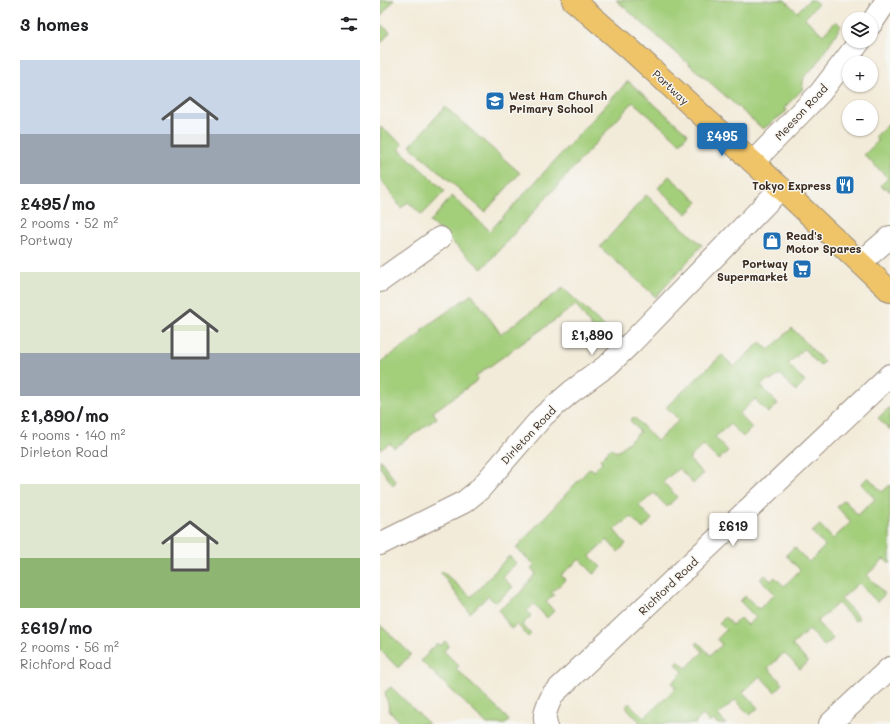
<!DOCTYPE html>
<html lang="en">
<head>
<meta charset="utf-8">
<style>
  body { margin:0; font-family:Mali,sans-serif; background:#f6f6f6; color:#202124; height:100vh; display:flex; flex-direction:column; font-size:15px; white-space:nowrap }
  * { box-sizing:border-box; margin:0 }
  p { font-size:13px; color:#757577 }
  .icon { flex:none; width:22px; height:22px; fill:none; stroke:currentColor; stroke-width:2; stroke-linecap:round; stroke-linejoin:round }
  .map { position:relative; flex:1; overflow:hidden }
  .panel { display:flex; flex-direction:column; background:#fff; width:380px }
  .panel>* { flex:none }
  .fabs { position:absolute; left:462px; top:12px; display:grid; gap:8px }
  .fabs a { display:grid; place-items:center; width:36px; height:36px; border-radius:50%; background:#fff; box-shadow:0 1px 3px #0004; font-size:20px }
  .price { position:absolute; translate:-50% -34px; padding:0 9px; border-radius:4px; background:#fff; color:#222; font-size:13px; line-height:26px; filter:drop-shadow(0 1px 2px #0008) }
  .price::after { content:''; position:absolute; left:50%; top:24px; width:12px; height:9px; margin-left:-6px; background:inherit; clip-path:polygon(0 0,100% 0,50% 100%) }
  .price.selected { background:#1f6fb2; color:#fff }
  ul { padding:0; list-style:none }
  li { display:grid; align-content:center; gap:8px; height:212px; padding:0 20px }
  li span { display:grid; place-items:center; height:124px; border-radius:0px; color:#555 }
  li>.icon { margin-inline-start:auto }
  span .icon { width:72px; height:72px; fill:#fffc; stroke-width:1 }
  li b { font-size:17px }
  h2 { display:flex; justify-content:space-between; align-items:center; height:48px; padding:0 20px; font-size:17px }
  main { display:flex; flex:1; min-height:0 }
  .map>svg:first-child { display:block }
  .green { fill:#a3ce7a; stroke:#6f7c4c }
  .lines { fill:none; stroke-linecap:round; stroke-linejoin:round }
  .minor-casing { stroke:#978a7c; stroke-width:24 }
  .major-casing { stroke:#978a7c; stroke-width:24 }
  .minor { stroke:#fff; stroke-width:22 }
  .major { stroke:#efc469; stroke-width:22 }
  .labels { text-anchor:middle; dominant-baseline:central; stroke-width:3; stroke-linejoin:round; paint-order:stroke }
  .street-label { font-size:11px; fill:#3b2a1e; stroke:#f6f6f2 }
  .poi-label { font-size:11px; font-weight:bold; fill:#3b2a1e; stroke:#f6f6f2; text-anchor:start }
</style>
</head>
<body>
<main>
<section class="panel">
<h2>3 homes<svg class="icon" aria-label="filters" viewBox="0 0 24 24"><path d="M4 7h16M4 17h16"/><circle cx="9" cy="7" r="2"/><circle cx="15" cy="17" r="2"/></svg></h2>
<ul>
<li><span style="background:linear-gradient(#c9d6e8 60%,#9aa5b1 0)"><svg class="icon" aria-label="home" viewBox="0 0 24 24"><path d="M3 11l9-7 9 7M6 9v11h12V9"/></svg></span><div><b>£495/mo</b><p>2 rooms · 52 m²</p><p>Portway</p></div></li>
<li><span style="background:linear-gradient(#dfe7d0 65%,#9aa5b1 0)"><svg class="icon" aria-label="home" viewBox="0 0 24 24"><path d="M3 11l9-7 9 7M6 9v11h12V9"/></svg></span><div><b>£1,890/mo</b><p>4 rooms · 140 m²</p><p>Dirleton Road</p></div></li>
<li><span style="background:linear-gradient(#dfe7d0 60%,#8fb573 0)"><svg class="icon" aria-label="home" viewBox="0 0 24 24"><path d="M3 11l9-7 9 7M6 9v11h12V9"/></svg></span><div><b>£619/mo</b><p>2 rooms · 56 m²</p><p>Richford Road</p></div></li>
</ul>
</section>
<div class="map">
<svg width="510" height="724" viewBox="0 0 510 724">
  <rect width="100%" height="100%" fill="#f6f6f2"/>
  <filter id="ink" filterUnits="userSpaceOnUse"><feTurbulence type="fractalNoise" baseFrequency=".025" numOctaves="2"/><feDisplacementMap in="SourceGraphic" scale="8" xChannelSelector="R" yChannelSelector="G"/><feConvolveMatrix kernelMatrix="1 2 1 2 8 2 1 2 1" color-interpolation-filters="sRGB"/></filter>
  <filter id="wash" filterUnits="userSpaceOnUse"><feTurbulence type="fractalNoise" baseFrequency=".012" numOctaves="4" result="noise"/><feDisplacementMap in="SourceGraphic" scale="16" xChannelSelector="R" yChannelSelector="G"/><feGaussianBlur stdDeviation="0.9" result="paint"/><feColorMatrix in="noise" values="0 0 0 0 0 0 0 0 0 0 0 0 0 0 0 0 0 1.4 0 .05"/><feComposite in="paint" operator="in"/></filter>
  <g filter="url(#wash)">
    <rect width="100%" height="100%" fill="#f3ebd9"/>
    <g class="green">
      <path d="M0,0h14l-14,17z"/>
      <path d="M236,0h169l12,12 12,-12h5l4,4 -13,14 18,17 13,-14 5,5 -25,39 -12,12 -2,13 -18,18 3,3 -24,18z"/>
      <path d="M0,24l10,8 -8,10 -2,-1z"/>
      <path d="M248,81l60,53 -8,9 -47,-41 -151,167 -52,-47 22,-26 38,35z"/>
      <path d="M65,107l75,66 -35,39 -75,-66z"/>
      <path d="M510,123v14l-2,2 2,3v50l-4,-5 -2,2 -3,-4 7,-7 -24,-23 14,-14 -3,-4z"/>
      <path d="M0,127l23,17 -4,5 46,42 -23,24 -14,-13 -7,6 -21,-30z"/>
      <path d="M289,176l29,26 -11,12 -29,-26z"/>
      <path d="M266,195l56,50 -46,52 -56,-50z"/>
      <path d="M183,288l46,43 -9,7 -24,-33 -100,71 1,3 -2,3 -42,30 4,6 -43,30 -4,-5 -10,7v-87l42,-30 -1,-3 51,-36 29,40z"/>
      <path d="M412,328l32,34 -4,4 -16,-17 -16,15 17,18 -9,9 -16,-17 -9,7 -3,-2 -7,7 17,18 -10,9 -13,-14 -16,15 13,14 -9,9 -13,-13 -15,13 13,14 -10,9 -15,-15 -14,14 14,15 -10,10 -14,-16 -16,14 14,15 -10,10 -13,-14 -15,13 13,13 -9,10 -12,-12 -6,6 -2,-1 -9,8 12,14 -8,8 -11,-12 -17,16 11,11 -7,7 -14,-15 -19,16 4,5 -14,13 3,2 -8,7 8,9 -7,7 -13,-14 -7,7 4,5 -9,9 9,9 -3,3 -11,-13 -6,5 -12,-19 21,-17 16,-20 -5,-4 4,-4 -19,-17 74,-80 4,3 8,-9 -2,-3 11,-11 6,4 23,-20 -10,-12 4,-3 23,24 22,-21 -13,-13 56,-52 12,12 26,-25 9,8z"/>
      <path d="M510,407v23l-12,-12z"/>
      <path d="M0,459l16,23 -3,3 -13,-18z"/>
      <path d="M488,477l14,15 8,-7v79l-6,-5 -17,16 18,19 -8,8 -18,-19 -18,16 18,19 -4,3 -17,-18 -21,19 16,17 -9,7 -15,-16 -17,15 16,17 -8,7 -16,-16 -16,15 15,16 -8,8 -15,-16 -17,16 15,16 -8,7 -15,-15 -17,15 8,9h-8l-5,-4 -3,3 -7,-8 -8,8 1,1h-58l2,-2 -14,-15 3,-4 15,15 32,-30 -4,-5 11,-11 -7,-8 2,-3 8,7 17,-16 -7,-8 2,-2 12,13 12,-10 -5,-6 9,-9 -7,-7 6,-6 7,8 8,-7 7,7 9,-7 -16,-17 5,-5 14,13 16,-15 -15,-15 5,-4 6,6 4,-4 9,9 16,-16 -14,-15 8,-8 15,15 16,-16 -13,-14 8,-7 13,14 18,-17 -14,-15 7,-7 14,15 17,-16 -14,-15z"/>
      <path d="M129,556l7,7 -13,15 10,9 -18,16 -7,-7 -18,17 -29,-40 1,-2 29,26z"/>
      <path d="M0,625l31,29 -13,14 -18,-18z"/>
      <path d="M65,641l4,4 -5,6 15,15 -3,3 53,51 -3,4h-19l-66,-63 16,-18 3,3z"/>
      <path d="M11,687l38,37h-26l-13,-12 -5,-20z"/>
    </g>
  </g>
  <g filter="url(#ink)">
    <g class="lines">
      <defs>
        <g id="minor">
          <path d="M491,24l16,-24"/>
          <path d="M373,162l67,-69 40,-52"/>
          <path d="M480,263l30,-26"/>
          <path d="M0,281l60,-43"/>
          <path d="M0,544l84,-42 15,-12 64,-74 28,-24 37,-27 24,-23 149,-154"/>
          <path d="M166,724c-4,-10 3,-21 7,-30l337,-319"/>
          <path d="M450,724l60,-56"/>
        </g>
        <path id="major" d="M193,0l58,50 150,138 109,103"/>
      </defs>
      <use href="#minor" class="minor-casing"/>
      <use href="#major" class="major-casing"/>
      <use href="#minor" class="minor"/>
      <use href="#major" class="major"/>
    </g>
  </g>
  <defs>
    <symbol id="school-square" viewBox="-11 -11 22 22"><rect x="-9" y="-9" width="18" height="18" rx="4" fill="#1f6fb2" stroke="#f6f6f2"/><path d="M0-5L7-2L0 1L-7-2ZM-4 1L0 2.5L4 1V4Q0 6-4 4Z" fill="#fff"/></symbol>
    <symbol id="restaurant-square" viewBox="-11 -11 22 22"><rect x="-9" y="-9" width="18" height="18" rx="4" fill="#1f6fb2" stroke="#f6f6f2"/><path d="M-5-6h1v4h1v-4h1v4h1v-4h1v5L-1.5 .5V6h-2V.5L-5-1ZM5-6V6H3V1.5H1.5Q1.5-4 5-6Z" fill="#fff"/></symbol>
    <symbol id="shop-square" viewBox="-11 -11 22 22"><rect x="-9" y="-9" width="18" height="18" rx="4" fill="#1f6fb2" stroke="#f6f6f2"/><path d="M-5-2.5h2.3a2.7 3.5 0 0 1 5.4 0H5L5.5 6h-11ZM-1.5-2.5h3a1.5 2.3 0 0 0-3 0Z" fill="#fff"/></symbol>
    <symbol id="supermarket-square" viewBox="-11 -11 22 22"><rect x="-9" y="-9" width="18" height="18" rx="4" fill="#1f6fb2" stroke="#f6f6f2"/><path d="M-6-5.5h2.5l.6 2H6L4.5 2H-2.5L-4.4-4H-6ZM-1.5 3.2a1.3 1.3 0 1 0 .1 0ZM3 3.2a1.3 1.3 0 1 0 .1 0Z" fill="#fff"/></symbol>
  </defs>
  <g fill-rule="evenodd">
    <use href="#school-square" x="104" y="90" width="22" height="22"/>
    <use href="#restaurant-square" x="454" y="174" width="22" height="22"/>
    <use href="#shop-square" x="381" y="230" width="22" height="22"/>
    <use href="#supermarket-square" x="411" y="258" width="22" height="22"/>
  </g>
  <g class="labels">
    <g class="street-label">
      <text transform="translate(291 87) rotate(43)">Portway</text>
      <text transform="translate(421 112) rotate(-47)">Meeson Road</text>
      <text transform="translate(148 435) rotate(-47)">Dirleton Road</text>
      <text transform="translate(288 586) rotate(-44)">Richford Road</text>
    </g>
    <g class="poi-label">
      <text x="129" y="95">West Ham Church<tspan x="129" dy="13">Primary School</tspan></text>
      <text x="451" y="185" text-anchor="end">Tokyo Express</text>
      <text x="406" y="235">Read's<tspan x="406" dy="13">Motor Spares</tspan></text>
      <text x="408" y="263" text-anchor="end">Portway<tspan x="408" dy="13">Supermarket</tspan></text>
    </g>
  </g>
</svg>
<div class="fabs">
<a><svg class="icon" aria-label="layers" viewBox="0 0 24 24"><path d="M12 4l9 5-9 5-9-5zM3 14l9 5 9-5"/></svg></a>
<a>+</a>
<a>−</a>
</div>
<b class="price selected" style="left:342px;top:157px">£495</b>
<b class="price" style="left:212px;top:356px">£1,890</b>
<b class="price" style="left:353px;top:547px">£619</b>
</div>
</main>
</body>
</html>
